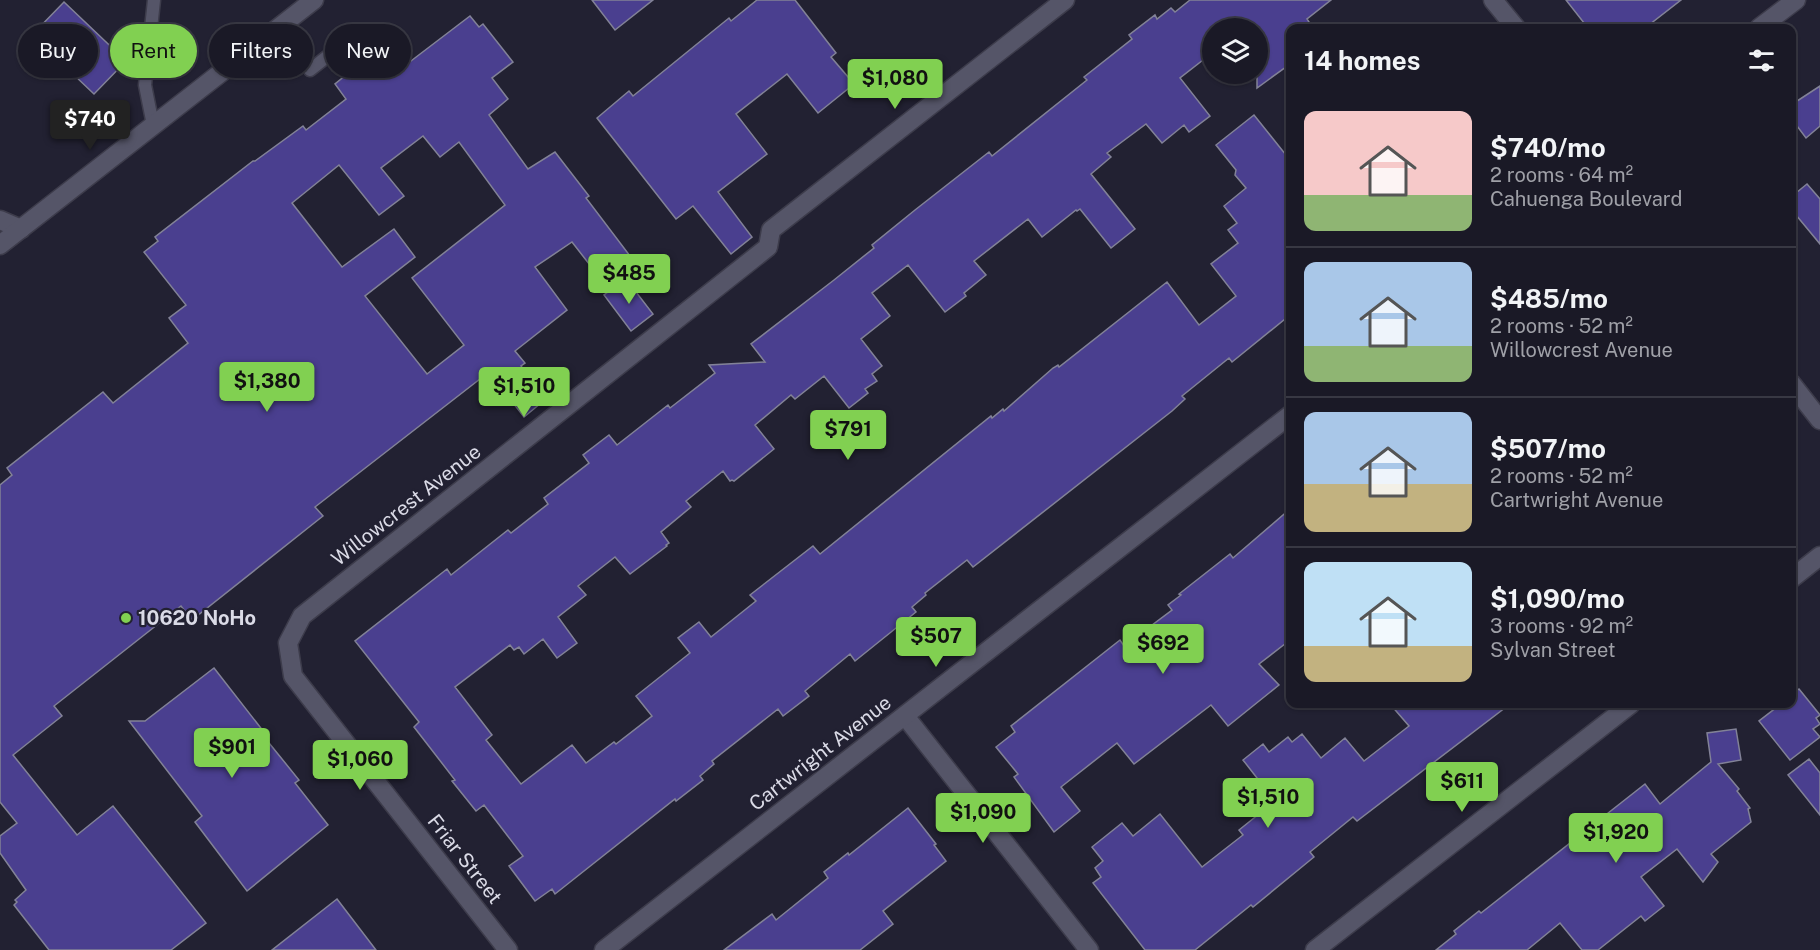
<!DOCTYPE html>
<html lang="en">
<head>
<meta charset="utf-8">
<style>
  body { margin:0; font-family:"Public Sans",sans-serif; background:#23222e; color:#f1f3f6; height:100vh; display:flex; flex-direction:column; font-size:22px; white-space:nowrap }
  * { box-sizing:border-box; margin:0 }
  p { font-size:20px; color:#9fa0a7 }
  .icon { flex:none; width:33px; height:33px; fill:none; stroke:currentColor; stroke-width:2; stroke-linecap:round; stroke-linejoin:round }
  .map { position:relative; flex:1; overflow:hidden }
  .drawer { position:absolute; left:1286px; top:24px; width:510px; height:684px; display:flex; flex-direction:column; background:#1a1926; border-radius:12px; box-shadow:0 2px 4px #0004,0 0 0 2px #383843 }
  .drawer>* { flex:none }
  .hud { position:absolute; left:18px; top:24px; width:570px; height:54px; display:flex; gap:12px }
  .controls { position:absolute; left:1202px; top:18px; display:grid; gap:12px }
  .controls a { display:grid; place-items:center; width:66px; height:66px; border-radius:50%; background:#1a1926; box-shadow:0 2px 4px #0004,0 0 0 2px #383843; font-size:30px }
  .price { position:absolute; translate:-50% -51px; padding:0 14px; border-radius:6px; background:#81d051; color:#111; font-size:20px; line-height:39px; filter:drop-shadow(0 2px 3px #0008) }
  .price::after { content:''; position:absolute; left:50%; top:36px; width:18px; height:14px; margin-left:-9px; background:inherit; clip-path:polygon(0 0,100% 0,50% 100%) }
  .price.current { background:#222; color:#fff }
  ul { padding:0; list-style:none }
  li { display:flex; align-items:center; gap:18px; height:150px; padding:0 18px }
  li+li { border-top:2px solid #383843 }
  li span { display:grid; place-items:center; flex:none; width:168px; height:120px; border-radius:12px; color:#555 }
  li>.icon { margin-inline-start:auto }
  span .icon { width:72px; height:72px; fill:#fffc; stroke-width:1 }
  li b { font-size:26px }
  h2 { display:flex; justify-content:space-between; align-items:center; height:72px; padding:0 18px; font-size:26px }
  .tag { padding:0 21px; border-radius:27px; background:#1a1926; box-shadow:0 2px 4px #0004,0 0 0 2px #383843; font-size:21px; line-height:54px }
  .tag.current { background:#81d051; color:#111 }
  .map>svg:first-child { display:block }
  .building { fill:#4a3f8f; stroke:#828297; stroke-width:1.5; fill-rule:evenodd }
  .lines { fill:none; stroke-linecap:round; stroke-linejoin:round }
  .service-casing { stroke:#3d3c4b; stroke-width:15 }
  .minor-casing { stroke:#3d3c4b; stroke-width:21 }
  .secondary-casing { stroke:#3d3c4b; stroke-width:21 }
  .service { stroke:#555568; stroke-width:12 }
  .minor { stroke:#555568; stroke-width:18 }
  .secondary { stroke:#555568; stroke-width:18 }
  .poi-dot { fill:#81d051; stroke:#222132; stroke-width:2 }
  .labels { text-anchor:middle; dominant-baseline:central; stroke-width:4.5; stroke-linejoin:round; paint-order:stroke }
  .street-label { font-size:20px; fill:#dadae6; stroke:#222132 }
  .poi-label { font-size:20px; font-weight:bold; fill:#dadae6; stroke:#222132; text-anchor:start }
</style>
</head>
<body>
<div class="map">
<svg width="1820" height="950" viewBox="0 0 1820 950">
  <rect width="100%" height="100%" fill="#222132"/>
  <g class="building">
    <path d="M592,0h61l-38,30z"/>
    <path d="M757,0h38l41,53 -5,4 23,27 -36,29 -31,-39 -51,40 31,40 -49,38 34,45 -21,17 -38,-48 -17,13 -79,-101 32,-27 4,5 96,-78 2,3z"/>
    <path d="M1190,0h141l-24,19 4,6 -4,3h-17v36l-33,24v-60h-45v25l-32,25 30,38 -21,16 -5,-7 -22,18 -16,-19 -39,29 4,4 -20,17 44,55 -24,19 -31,-39 -3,2 -1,-1 -34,27 -14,-18 -54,42 12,14 -22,18 2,3 -21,16 -37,-47 -36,28 18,23 -29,23 21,27 -10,8 5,7 -12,8 3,4 -19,15 -25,-32 -29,23 -4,-4 -36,30 19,24 -40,32 -2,-1 -2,1 -7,-10 -37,30 5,6 -30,25 8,11 -3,2 1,1 -37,28 -15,-17 -37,29 8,9 -28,22 19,26 -20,15 -14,-19 -19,15 -5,-7 -5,3 -4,-5 -55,42 37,48 -6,5 35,44 51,-39 14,18 28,-21 2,2 36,-28 -16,-20 54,-43 -12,-15 21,-16 12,15 45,-36 -6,-6 63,-49 7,8 171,-138 1,2 11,-9 1,2 49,-43 5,-3 1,2 108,-85 32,43 37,-29 -25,-32 27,-21 -10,-13 9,-7 -13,-17 22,-18 -11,-13 1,-5 -20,-25 38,-30 36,45v155l-58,47 -3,-4 -47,38 3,3 -13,12 -199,156 -6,-7 -42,33 1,2 -14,12 4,5 -61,49 -5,-7 -45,37 4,5 -26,20 -5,-7 -66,52 2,3 -14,12 3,4 -27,21 -1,-2 -120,95 -3,-5 -17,12 -26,-35 14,-10 -39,-51 -8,6 -24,-30 3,-1 -41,-53 5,-5 -64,-81 92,-72 4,6 57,-45 3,3 37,-29 -4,-6 45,-35 -6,-8 26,-20 8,10 51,-40 2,3 45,-35 -6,-8 56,-3 -14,-18 83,-64 40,-32 -2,-3 43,-35 74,-58 3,4 95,-76 -3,-3 48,-38 -3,-4 26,-20 2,4 14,-11 4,4z"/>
    <path d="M1566,0h115l-36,28h-57z"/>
    <path d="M64,2l62,59 -32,33 -62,-59z"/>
    <path d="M470,16l9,11 4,-3 30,38 -21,16 16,21 -19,16 39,54 27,-17 34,44 -3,2 44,58 -30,22 -28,-36 -37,25 32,43 -52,41 10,12 -4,3 25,33 -22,18 -35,-45 -174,135 8,9 -131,104 -11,-14 -127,100 8,10 -49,39 64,80 36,-29 93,117 -35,27h-122l-35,-45 3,-3 -2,-2 11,-10 -26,-37v-17l17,-13 -17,-21v-317l12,-10 -5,-7 96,-76 10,11 75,-60 -19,-25 17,-13 -42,-53 14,-11 -3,-4 98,-76h2l48,-35 3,4 40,-31 -11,-15 27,-22 -8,-10 23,-18 26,33zM423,136l17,21 19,-15 46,63 -93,73 52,67 -37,29 -62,-78 50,-39 -21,-28 -52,38 -50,-64 47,-38 40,50 25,-19 -23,-28z"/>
    <path d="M1820,86v40l-14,12 -15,-20v-13z"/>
    <path d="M1807,184l13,15v45l-29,-35v-12z"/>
    <path d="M626,279l27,35 -22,17 -27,-36z"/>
    <path d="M1290,509v131l-31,24 20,21 -51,41 -17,-21 -77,59 -17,-21 -56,44 19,24 -26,21 -40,-55 4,-3 -22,-27 19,-15 -4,-6 109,-86 4,6 48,-36 -4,-5 13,-10 -2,-1 51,-40 3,4z"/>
    <path d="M214,668l53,68 -2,2 34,42 -4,3 33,42 -81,66 -52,-69 7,-6 -73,-95h16z"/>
    <path d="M1799,689l21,26 -4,3 4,6 -7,5 7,8 -30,23 -31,-39 22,-17h10v-9z"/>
    <path d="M1390,704h120l-153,117 -4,-4 -43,35 4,5 -61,50 -2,-2 -56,45h-50l-52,-67 8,-6 -6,-9 8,-7 -11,-14 30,-24 11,13 27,-22 42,53 41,-32 -4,-5 36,-29 -32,-41 20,-16 6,8 19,-15 4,5 10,-8 19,24 24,-20 19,23 45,-35z"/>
    <path d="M1736,729l5,31 -23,4 21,25 -2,2 13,17 -2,1 3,13 -40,32 7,8 -15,20 -26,-33 -36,28 23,29 -19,15 -4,-5 -43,34h-16l-22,-27 -33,27h-91l20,-16 -2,-3 25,-20 2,2 164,-129 15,20 51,-42 -4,-29z"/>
    <path d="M1809,759l11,14v42l-32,-40z"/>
    <path d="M908,808l28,36 -2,1 12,16 -63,50 10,13 -33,26h-136l48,-36 4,6 52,-42 -4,-6 24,-19 1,2z"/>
    <path d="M337,899l39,51h-104z"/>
  </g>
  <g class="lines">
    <defs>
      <g id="service">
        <path d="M310,70l51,-40"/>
        <path d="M153,125l-8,-40 9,-85"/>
      </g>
      <g id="minor">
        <path d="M1493,0l23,28"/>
        <path d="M1759,28l37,-28"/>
        <path d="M1791,383l29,37"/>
        <path d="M1791,579l29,-23"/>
        <path d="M905,716l184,234"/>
        <path d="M508,950l-215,-274 -5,-33 14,-27 466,-369 3,-17 294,-230"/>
        <path d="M604,950l686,-535"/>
        <path d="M1315,950l316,-246"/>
      </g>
      <g id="secondary">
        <path d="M0,220l21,9"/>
        <path d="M0,245l314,-245"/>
      </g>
    </defs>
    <use href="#service" class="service-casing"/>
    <use href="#minor" class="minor-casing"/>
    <use href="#secondary" class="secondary-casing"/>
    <use href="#service" class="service"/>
    <use href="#minor" class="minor"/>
    <use href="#secondary" class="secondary"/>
  </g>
  <circle class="poi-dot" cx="126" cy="618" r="6"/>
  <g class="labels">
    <g class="street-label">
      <text transform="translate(406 505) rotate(-38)">Willowcrest Avenue</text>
      <text transform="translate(820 753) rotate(-38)">Cartwright Avenue</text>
      <text transform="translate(465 859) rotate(52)">Friar Street</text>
    </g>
    <g class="poi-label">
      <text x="138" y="618">10620 NoHo</text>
    </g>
  </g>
</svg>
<div class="controls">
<a><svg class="icon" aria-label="layers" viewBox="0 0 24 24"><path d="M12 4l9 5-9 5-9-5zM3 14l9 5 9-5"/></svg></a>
</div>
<b class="price" style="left:895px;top:110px">$1,080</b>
<b class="price current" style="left:90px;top:151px">$740</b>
<b class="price" style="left:629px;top:305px">$485</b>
<b class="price" style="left:267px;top:413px">$1,380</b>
<b class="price" style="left:524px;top:418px">$1,510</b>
<b class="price" style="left:848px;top:461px">$791</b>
<b class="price" style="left:936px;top:668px">$507</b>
<b class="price" style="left:1163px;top:675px">$692</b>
<b class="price" style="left:232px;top:779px">$901</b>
<b class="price" style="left:360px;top:791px">$1,060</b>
<b class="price" style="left:1462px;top:813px">$611</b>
<b class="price" style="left:1268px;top:829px">$1,510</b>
<b class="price" style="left:983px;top:844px">$1,090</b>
<b class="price" style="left:1616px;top:864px">$1,920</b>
<div class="hud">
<a class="tag">Buy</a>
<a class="tag current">Rent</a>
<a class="tag">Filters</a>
<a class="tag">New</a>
</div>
<section class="drawer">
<h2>14 homes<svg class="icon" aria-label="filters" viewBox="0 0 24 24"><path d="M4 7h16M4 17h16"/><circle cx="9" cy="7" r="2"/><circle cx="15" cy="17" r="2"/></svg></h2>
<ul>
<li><span style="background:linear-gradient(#f6c9c9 70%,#8fb573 0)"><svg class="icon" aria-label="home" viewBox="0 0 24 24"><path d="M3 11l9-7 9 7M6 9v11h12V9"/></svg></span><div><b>$740/mo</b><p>2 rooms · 64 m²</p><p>Cahuenga Boulevard</p></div></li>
<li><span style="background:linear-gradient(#a9c7e8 70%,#8fb573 0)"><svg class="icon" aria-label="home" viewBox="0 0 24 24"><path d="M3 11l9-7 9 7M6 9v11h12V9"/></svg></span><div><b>$485/mo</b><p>2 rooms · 52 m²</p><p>Willowcrest Avenue</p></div></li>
<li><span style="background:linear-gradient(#a9c7e8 60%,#c2b280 0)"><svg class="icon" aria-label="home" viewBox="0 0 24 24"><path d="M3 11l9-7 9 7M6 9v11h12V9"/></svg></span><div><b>$507/mo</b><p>2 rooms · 52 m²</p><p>Cartwright Avenue</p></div></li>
<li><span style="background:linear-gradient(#bfe0f5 70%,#c2b280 0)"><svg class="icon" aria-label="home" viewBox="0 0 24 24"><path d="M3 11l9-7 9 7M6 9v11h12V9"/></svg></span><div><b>$1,090/mo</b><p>3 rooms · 92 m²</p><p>Sylvan Street</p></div></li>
</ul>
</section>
</div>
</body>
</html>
